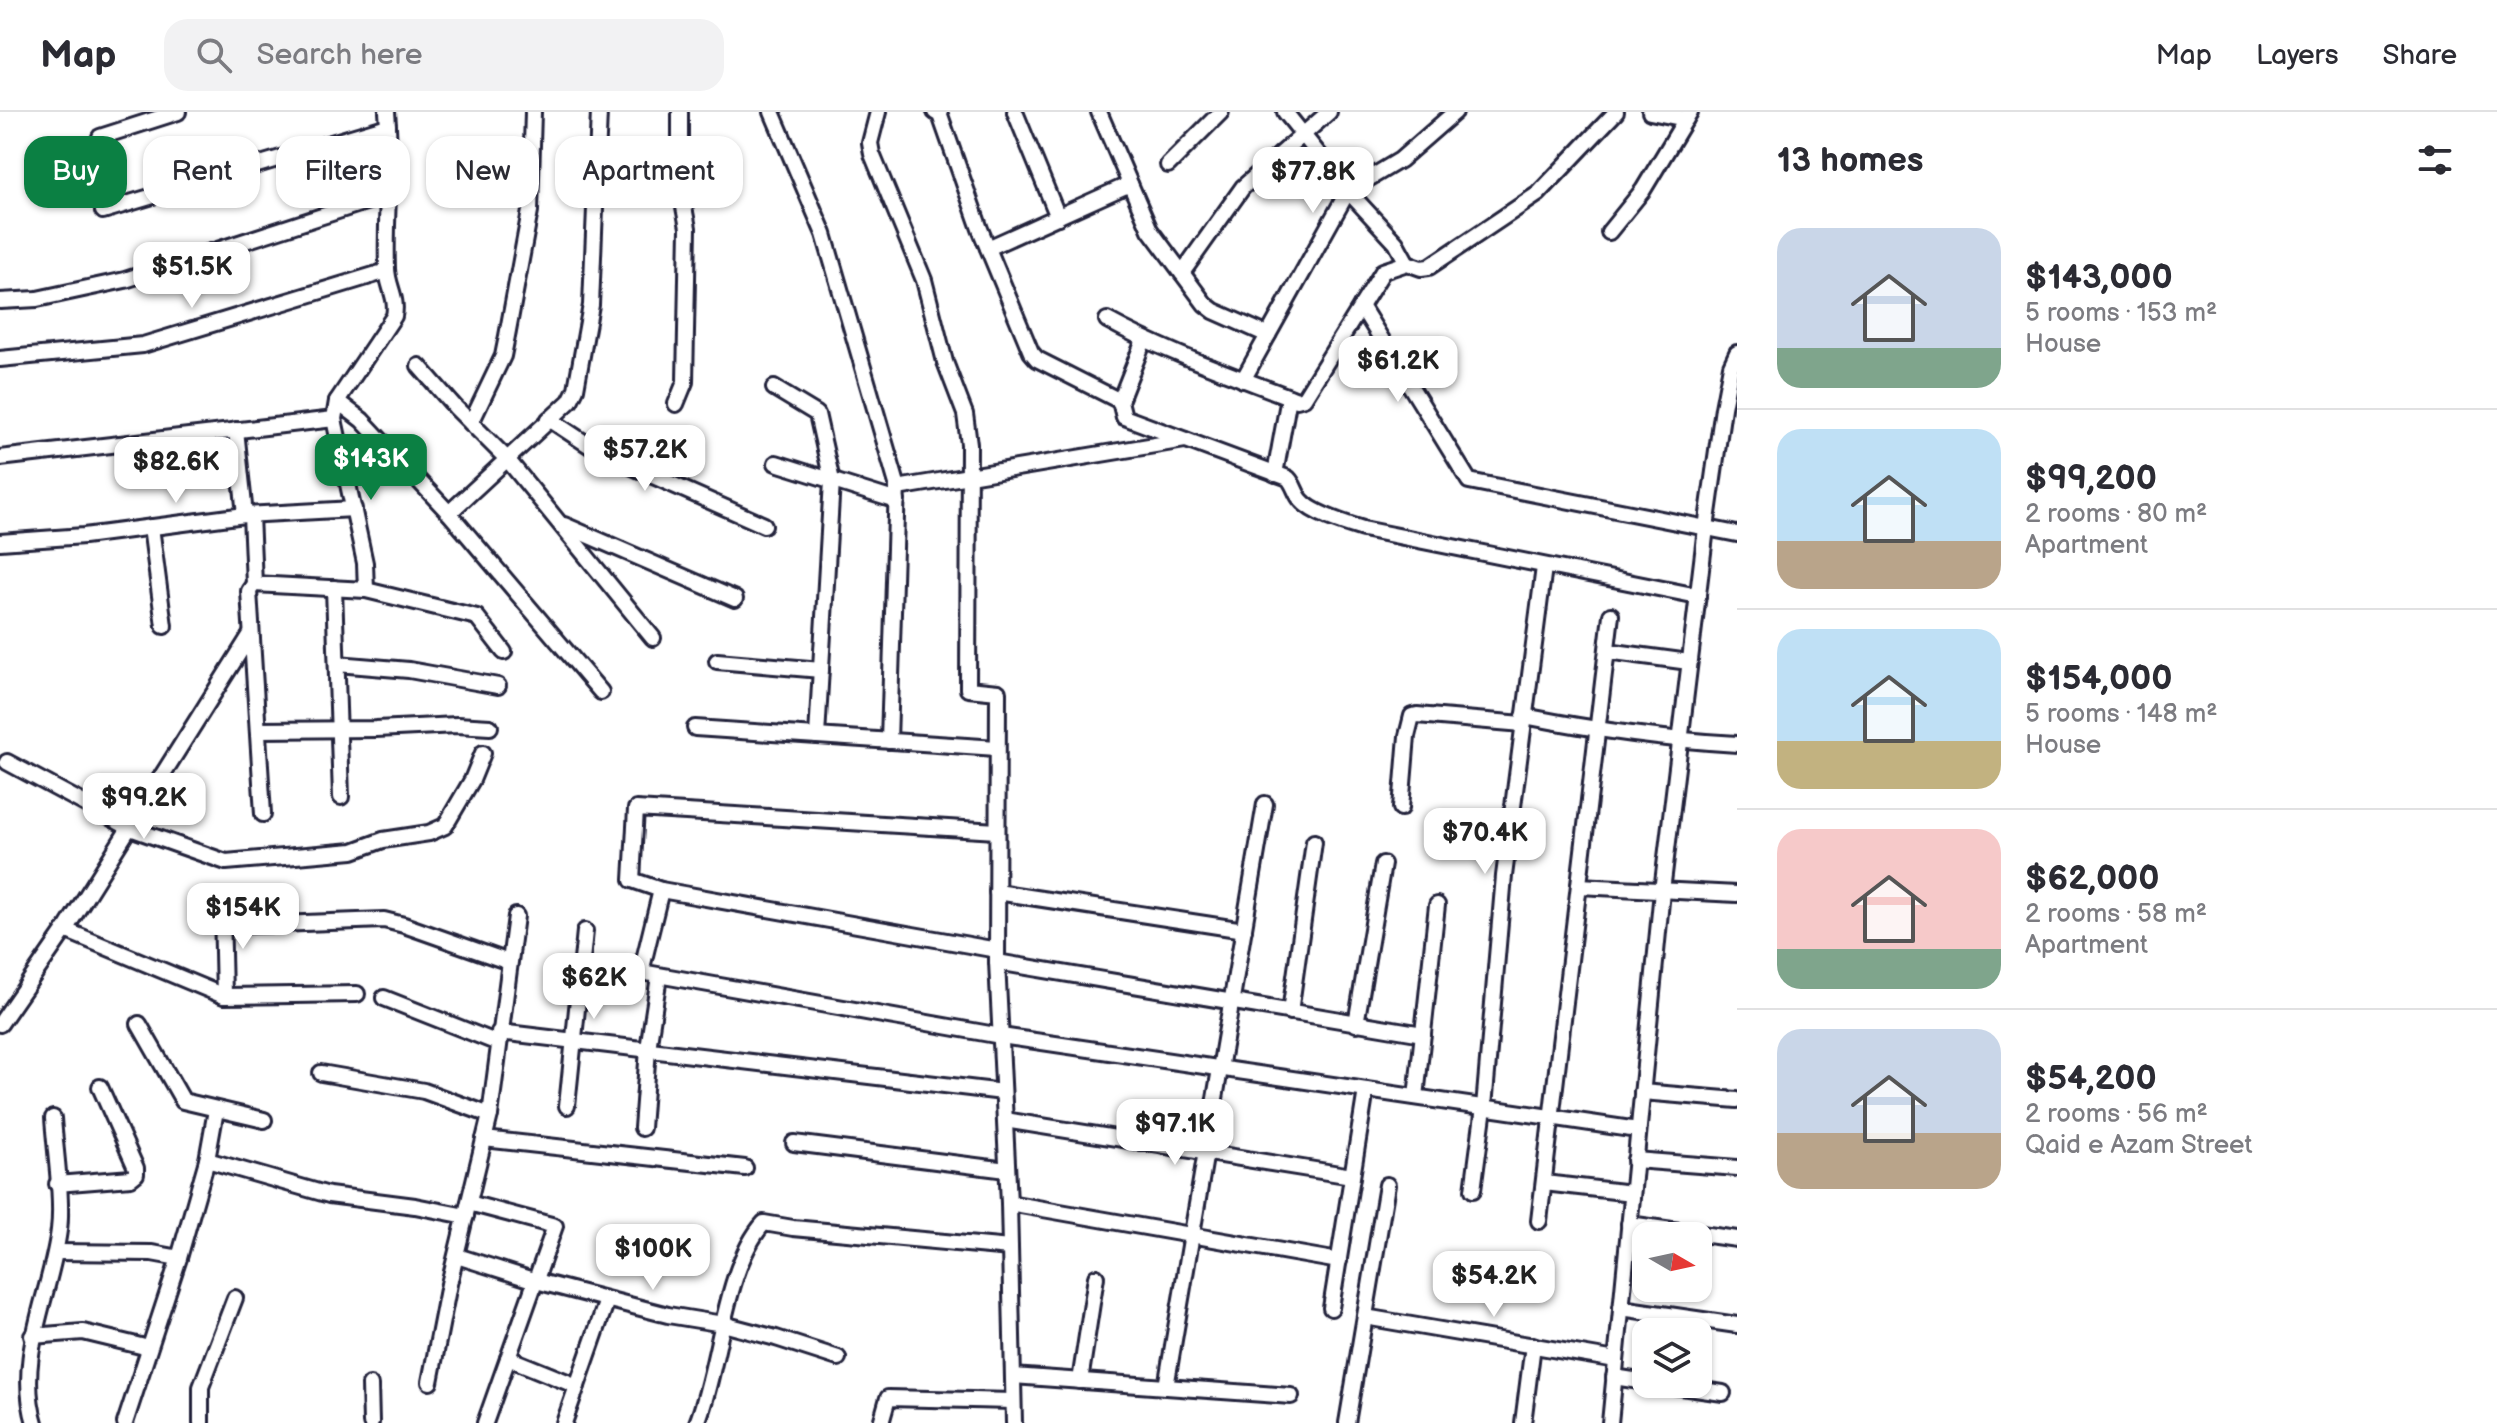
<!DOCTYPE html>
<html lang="en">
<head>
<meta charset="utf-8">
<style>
  body { margin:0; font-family:"Balsamiq Sans",sans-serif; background:#f2f2f3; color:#2b2b33; height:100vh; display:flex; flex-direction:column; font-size:30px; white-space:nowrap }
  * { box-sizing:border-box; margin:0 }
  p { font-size:26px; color:#7c7c81 }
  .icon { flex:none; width:44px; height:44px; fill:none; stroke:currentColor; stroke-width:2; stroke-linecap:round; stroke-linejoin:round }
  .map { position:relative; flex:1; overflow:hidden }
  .panel { display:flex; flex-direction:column; background:#fff; width:760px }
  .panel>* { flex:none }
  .top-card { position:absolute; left:24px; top:24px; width:760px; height:72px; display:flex; gap:16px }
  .needle { width:52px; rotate:99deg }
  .fabs { position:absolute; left:1632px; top:1110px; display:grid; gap:16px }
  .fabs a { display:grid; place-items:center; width:80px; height:80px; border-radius:16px; background:#fff; box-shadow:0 2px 6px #0004; font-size:40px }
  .price { position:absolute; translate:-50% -68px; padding:0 18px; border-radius:16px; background:#fff; color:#222; font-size:26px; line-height:52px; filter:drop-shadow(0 2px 4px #0008) }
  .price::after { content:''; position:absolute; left:50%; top:48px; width:24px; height:18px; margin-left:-12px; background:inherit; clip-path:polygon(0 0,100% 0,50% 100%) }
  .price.active { background:#0b8043; color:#fff }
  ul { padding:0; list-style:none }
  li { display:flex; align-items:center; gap:24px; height:200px; padding:0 40px }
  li+li { border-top:2px solid #e1e1e2 }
  li span { display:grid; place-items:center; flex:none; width:224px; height:160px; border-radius:24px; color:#555 }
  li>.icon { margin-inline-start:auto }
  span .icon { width:96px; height:96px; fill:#fffc; stroke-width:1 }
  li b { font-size:34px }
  h2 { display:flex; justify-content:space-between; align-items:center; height:96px; padding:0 40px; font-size:34px }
  .pill { padding:0 28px; border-radius:24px; background:#fff; box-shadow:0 2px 6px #0004; font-size:28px; line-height:72px }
  .pill.active { background:#0b8043; color:#fff }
  header { display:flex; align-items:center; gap:48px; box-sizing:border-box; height:112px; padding:0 40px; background:#fff; border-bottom:2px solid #e1e1e2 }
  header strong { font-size:38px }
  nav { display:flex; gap:44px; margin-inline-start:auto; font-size:28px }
  .search { width:560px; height:72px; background:#f2f2f3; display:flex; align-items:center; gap:20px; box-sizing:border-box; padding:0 28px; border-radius:24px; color:#7c7c81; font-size:30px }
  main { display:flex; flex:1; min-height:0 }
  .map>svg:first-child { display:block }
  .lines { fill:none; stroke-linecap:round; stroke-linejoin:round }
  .street-casing { stroke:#22223b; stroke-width:20 }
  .street { stroke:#fff; stroke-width:14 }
</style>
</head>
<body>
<header>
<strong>Map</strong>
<div class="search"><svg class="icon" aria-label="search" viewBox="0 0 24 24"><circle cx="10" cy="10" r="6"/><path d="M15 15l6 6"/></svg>Search here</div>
<nav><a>Map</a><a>Layers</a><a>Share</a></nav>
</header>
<main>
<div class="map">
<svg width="1737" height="1311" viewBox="0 0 1737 1311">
  <rect width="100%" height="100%" fill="#fff"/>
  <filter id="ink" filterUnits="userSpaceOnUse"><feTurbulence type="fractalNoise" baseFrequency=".0125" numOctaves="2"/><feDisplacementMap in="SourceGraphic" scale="16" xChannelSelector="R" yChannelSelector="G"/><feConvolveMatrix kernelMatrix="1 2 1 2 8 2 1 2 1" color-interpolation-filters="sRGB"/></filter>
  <g filter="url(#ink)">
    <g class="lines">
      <defs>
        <g id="street">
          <path d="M772,0l52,122 73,250 -8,257"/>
          <path d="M878,0l-8,31 2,11 52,126 21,82 20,52 4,30 -1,245 30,3 -1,270 12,241 5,220"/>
          <path d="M935,0l5,3 40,114 51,123 6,7 83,42"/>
          <path d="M1015,0l43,105"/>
          <path d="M1099,0l51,118 55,74 9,7 54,24"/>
          <path d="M1285,0l63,79 48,52 11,20"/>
          <path d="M1650,0l36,7"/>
          <path d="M100,25l78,-25"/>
          <path d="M1168,53l53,-53"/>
          <path d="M103,99l285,-85"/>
          <path d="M1609,120l34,-42 47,-78"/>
          <path d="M988,136l142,-64"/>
          <path d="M1182,161l61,-86 86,-75"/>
          <path d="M0,189l37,-2 88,-19 265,-86"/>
          <path d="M1361,194l108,175 268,53"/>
          <path d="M1107,208c60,33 126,55 190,80l7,-2 79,-127 24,-8 14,5 8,-1 109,-73 78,-82"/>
          <path d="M1144,228l-24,61 4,16 164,61c7,7 7,16 14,23 11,13 45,23 61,28l335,67"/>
          <path d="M0,247l143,-14 244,-74"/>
          <path d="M419,254l36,41 52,52 146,179"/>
          <path d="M1243,268l105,-189 52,-31 55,-48"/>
          <path d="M774,276l43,26 15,67 -15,255"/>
          <path d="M337,289l25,19 87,93 152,179"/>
          <path d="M676,292l9,-22 3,-154 -8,-42v-74"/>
          <path d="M549,307l50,33 165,73"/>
          <path d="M471,311l32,-67 4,-20 23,-125 3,-99"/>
          <path d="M236,318l9,85"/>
          <path d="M0,346l334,-39"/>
          <path d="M776,351l121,38"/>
          <path d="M1275,362l14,-77"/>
          <path d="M897,376l288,-48"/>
          <path d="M449,401l121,-112 6,-12 15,-84 8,-193"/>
          <path d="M251,403l3,69"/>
          <path d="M564,413l171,74"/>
          <path d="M151,415l13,99"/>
          <path d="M0,430l84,-6 161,-21 109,-6"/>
          <path d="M334,476l7,209"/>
          <path d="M366,478l-1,-27 -31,-144 3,-18 57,-85c4,-18 -7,-31 -7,-48 -2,-52 5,-104 0,-156"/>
          <path d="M1607,539l82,11"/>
          <path d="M717,549l104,9"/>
          <path d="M337,552l72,6 89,16"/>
          <path d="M1524,604c71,14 141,24 213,28"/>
          <path d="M695,616l302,20"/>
          <path d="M258,618l118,-1 81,-4 33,2"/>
          <path d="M7,650l123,66 96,34 127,-11 30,-11 46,-7 16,-7 27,-46 11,-27"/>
          <path d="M1401,696l6,-72 5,-20 5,-1 106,9"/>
          <path d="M263,702l-14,-223 5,-7 112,6 111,27 27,35"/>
          <path d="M1579,774l158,8"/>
          <path d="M661,778l-29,-10 4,-71 361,22"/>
          <path d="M997,780l247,38"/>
          <path d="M222,796l2,88"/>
          <path d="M224,814l160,-6 20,5 105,37"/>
          <path d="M65,818l159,66 133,-2"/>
          <path d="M997,838l-336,-60 -20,82 360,64 637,94"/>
          <path d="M997,850l426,72"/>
          <path d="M384,886l114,45"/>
          <path d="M1290,900l24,-170"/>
          <path d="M0,912l65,-94 186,-296"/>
          <path d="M139,912l44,77 81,19"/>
          <path d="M1356,912l27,-160"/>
          <path d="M499,920l504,60"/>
          <path d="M321,961l103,18 66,24"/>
          <path d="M1642,980l95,8"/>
          <path d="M1416,985l21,-192"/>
          <path d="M567,994l18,-175"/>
          <path d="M1005,1008l347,56"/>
          <path d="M642,1016l6,-79 11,-73"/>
          <path d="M484,1027l261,29"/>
          <path d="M794,1031l213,27"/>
          <path d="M207,1048l122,35 86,11 51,10"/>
          <path d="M1635,1048l102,8"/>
          <path d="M1544,1071l88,10"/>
          <path d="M57,1072l74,-6 5,-4v-6l-36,-81"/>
          <path d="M1473,1078l11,-83 20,-231 40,-309"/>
          <path d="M469,1091l86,23 -70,197"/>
          <path d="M1009,1091l330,58"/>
          <path d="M1539,1109l72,-606"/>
          <path d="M1629,1112l108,15"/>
          <path d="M56,1140l96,1 27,5"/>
          <path d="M457,1144l79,25 132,34 55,9 53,14 62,20"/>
          <path d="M1331,1196l35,-218"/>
          <path d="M1621,1196l116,17"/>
          <path d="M1365,1205l251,43"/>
          <path d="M32,1224l51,-4 66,16"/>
          <path d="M508,1246l69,28 -13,37"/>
          <path d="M1013,1264l278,20"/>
          <path d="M1614,1265l32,5"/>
          <path d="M1080,1269l16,-104"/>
          <path d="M430,1270l19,-98 41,-169 26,-199"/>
          <path d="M1660,1272l63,9"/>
          <path d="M370,1273l1,38"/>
          <path d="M577,1274l30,-86"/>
          <path d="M1166,1275l99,-583"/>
          <path d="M35,1311c-20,-66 16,-129 24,-193 4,-30 -4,-80 -6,-112"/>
          <path d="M125,1311l54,-165 28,-98 9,-50"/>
          <path d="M201,1311v-36l34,-89"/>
          <path d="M697,1311c23,-57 27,-156 67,-200l29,5 217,20"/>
          <path d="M881,1311l7,-25 125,3"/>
          <path d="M1347,1311l40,-238"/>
          <path d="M1523,1311l10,-78"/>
          <path d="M1610,1311l52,-532 44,-363 17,-120 8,-42 6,-13"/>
        </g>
      </defs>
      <use href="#street" class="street-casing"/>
      <use href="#street" class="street"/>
    </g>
  </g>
</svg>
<div class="fabs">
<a><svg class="needle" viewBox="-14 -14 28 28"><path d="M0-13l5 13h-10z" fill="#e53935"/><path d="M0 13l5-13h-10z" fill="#7c7c81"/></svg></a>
<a><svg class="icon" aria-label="layers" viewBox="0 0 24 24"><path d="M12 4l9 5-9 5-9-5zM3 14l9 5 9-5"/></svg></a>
</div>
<b class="price" style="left:1313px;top:103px">$77.8K</b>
<b class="price" style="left:192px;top:198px">$51.5K</b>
<b class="price" style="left:1398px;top:292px">$61.2K</b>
<b class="price" style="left:645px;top:381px">$57.2K</b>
<b class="price active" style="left:371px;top:390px">$143K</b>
<b class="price" style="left:176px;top:393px">$82.6K</b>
<b class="price" style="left:144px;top:729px">$99.2K</b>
<b class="price" style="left:1485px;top:764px">$70.4K</b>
<b class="price" style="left:243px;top:839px">$154K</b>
<b class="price" style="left:594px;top:909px">$62K</b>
<b class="price" style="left:1175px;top:1055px">$97.1K</b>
<b class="price" style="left:653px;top:1180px">$100K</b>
<b class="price" style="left:1494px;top:1207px">$54.2K</b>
<div class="top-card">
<a class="pill active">Buy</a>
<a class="pill">Rent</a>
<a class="pill">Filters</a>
<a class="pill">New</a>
<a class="pill">Apartment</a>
</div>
</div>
<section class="panel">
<h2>13 homes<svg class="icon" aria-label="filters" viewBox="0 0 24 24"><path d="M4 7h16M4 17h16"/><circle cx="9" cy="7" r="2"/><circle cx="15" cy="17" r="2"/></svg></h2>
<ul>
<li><span style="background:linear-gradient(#c9d6e8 75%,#7fa58c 0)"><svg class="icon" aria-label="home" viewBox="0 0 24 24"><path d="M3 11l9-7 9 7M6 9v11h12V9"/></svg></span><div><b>$143,000</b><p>5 rooms · 153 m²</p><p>House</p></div></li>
<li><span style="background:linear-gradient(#bfe0f5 70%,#b9a48a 0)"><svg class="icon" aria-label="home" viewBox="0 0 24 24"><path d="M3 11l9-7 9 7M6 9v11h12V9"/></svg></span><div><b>$99,200</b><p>2 rooms · 80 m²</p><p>Apartment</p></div></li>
<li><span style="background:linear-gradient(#bfe0f5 70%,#c2b280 0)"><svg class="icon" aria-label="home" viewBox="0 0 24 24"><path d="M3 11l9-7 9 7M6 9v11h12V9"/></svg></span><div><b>$154,000</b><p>5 rooms · 148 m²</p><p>House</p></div></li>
<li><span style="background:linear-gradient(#f6c9c9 75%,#7fa58c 0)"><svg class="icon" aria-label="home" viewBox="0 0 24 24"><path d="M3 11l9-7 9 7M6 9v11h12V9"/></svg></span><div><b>$62,000</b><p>2 rooms · 58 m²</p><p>Apartment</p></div></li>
<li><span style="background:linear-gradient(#c9d6e8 65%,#b9a48a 0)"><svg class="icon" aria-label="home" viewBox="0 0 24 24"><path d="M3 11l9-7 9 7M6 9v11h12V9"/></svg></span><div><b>$54,200</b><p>2 rooms · 56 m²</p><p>Qaid e Azam Street</p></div></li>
</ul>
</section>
</main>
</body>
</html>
